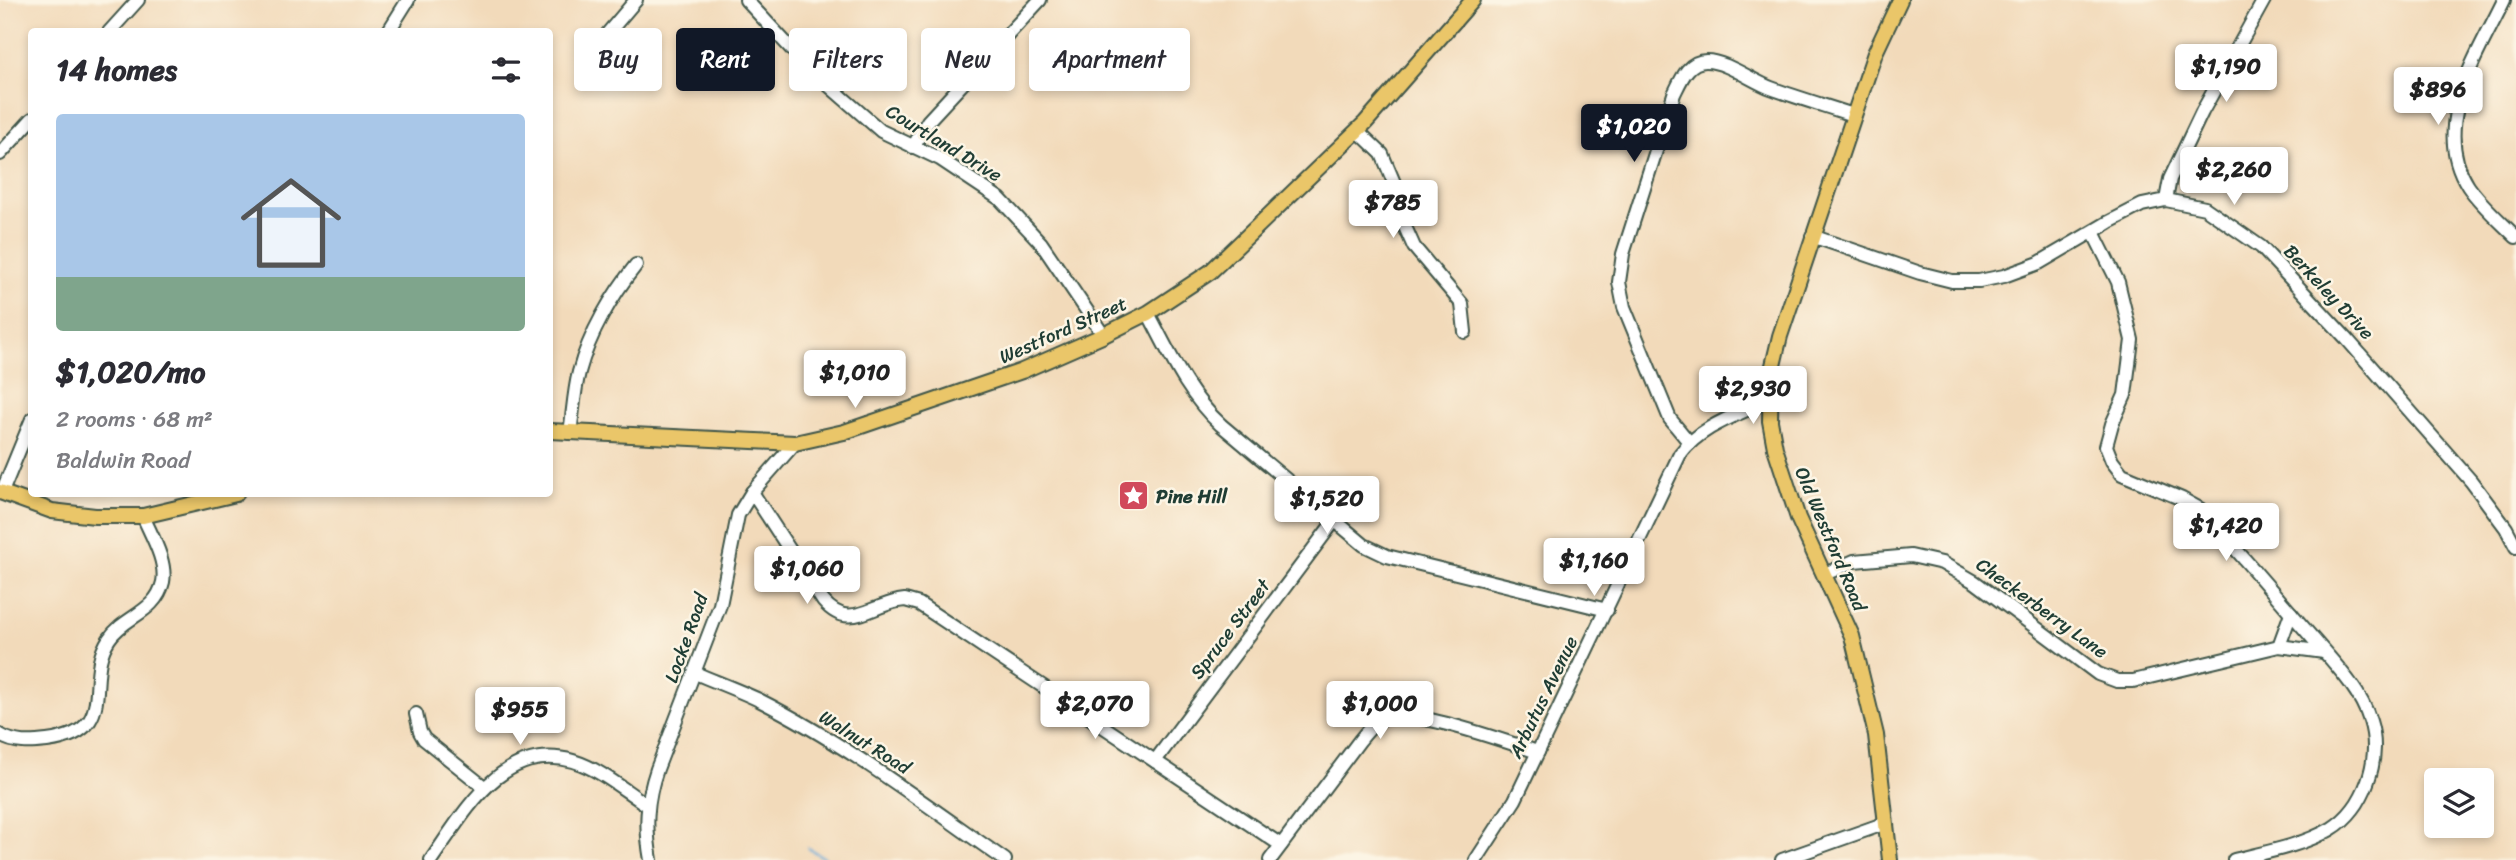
<!DOCTYPE html>
<html lang="en">
<head>
<meta charset="utf-8">
<style>
  body { margin:0; font-family:Sriracha,sans-serif; background:#f7f7f7; color:#2b2b33; height:100vh; display:flex; flex-direction:column; font-size:26px; white-space:nowrap }
  * { box-sizing:border-box; margin:0 }
  p { font-size:23px; color:#7c7c81 }
  .icon { flex:none; width:38px; height:38px; fill:none; stroke:currentColor; stroke-width:2; stroke-linecap:round; stroke-linejoin:round }
  .map { position:relative; flex:1; overflow:hidden }
  .panel { position:absolute; left:28px; top:28px; width:525px; height:469px; display:flex; flex-direction:column; background:#fff; border-radius:7px; box-shadow:0 4px 10px #0003 }
  .panel>* { flex:none }
  .guide { position:absolute; left:574px; top:28px; width:665px; height:63px; display:flex; gap:14px }
  .controls { position:absolute; left:2424px; top:768px; display:grid; gap:14px }
  .controls a { display:grid; place-items:center; width:70px; height:70px; border-radius:7px; background:#fff; box-shadow:0 4px 10px #0003; font-size:35px }
  .price { position:absolute; translate:-50% -60px; padding:0 16px; border-radius:7px; background:#fff; color:#222; font-size:23px; line-height:46px; filter:drop-shadow(0 2px 4px #0008) }
  .price::after { content:''; position:absolute; left:50%; top:42px; width:21px; height:16px; margin-left:-10px; background:inherit; clip-path:polygon(0 0,100% 0,50% 100%) }
  .price.active { background:#111827; color:#fff }
  ul { padding:0; list-style:none }
  li { display:grid; align-content:center; gap:14px; height:371px; padding:0 28px }
  li span { display:grid; place-items:center; height:217px; border-radius:7px; color:#555 }
  li>.icon { margin-inline-start:auto }
  span .icon { width:126px; height:126px; fill:#fffc; stroke-width:1 }
  li b { font-size:30px }
  h2 { display:flex; justify-content:space-between; align-items:center; height:84px; padding:0 28px; font-size:30px }
  .tag { padding:0 24px; border-radius:7px; background:#fff; box-shadow:0 4px 10px #0003; font-size:24px; line-height:63px }
  .tag.active { background:#111827; color:#fff }
  .map>svg:first-child { display:block }
  .lines { fill:none; stroke-linecap:round; stroke-linejoin:round }
  .stream { stroke:#61a9d8; stroke-width:2.5 }
  .minor-casing { stroke:#3f5548; stroke-width:16 }
  .major-casing { stroke:#3f5548; stroke-width:18 }
  .minor { stroke:#fff; stroke-width:12 }
  .major { stroke:#eac669; stroke-width:14 }
  .labels { text-anchor:middle; dominant-baseline:central; stroke-width:5; stroke-linejoin:round; paint-order:stroke }
  .street-label { font-size:19px; fill:#1f3d34; stroke:#fcf5e5 }
  .poi-label { font-size:19px; font-weight:bold; fill:#1f3d34; stroke:#fcf5e5; text-anchor:start }
</style>
</head>
<body>
<div class="map">
<svg width="2516" height="860" viewBox="0 0 2516 860">
  <rect width="100%" height="100%" fill="#fcf5e5"/>
  <filter id="ink" filterUnits="userSpaceOnUse"><feTurbulence type="fractalNoise" baseFrequency=".0143" numOctaves="2"/><feDisplacementMap in="SourceGraphic" scale="14" xChannelSelector="R" yChannelSelector="G"/><feConvolveMatrix kernelMatrix="1 2 1 2 8 2 1 2 1" color-interpolation-filters="sRGB"/></filter>
  <filter id="wash" filterUnits="userSpaceOnUse"><feTurbulence type="fractalNoise" baseFrequency=".00686" numOctaves="4" result="noise"/><feDisplacementMap in="SourceGraphic" scale="28" xChannelSelector="R" yChannelSelector="G"/><feGaussianBlur stdDeviation="1.57" result="paint"/><feColorMatrix in="noise" values="0 0 0 0 0 0 0 0 0 0 0 0 0 0 0 0 0 1.4 0 .05"/><feComposite in="paint" operator="in"/></filter>
  <g filter="url(#wash)">
    <rect width="100%" height="100%" fill="#f2daba"/>
    <g class="lines">
      <path class="stream" d="M808,848l20,12"/>
    </g>
  </g>
  <g filter="url(#ink)">
    <g class="lines">
      <defs>
        <g id="minor">
          <path d="M746,0l65,70 70,61 59,28 60,40 41,44 63,93"/>
          <path d="M2504,0c-26,55 -75,125 -36,186 13,19 32,35 48,51"/>
          <path d="M109,32l29,-32"/>
          <path d="M388,32l20,-32"/>
          <path d="M593,57l15,-24 28,-33"/>
          <path d="M1358,131l24,23 13,31 7,35 12,27 48,57 3,28"/>
          <path d="M913,147l15,-26 112,-121"/>
          <path d="M0,154l32,-35"/>
          <path d="M2166,200l4,-21 32,-67 62,-112"/>
          <path d="M2093,232l25,50 14,58 -7,55 -13,29 -6,22 6,15 10,13 60,25 18,10c37,41 73,83 109,125 22,26 51,54 61,87 12,38 -5,87 -39,108 -30,17 -64,23 -97,31"/>
          <path d="M1812,236l108,37 32,8h27l25,-5 35,-13 70,-41 33,-17 24,-5 39,8 56,39 85,91 125,143 35,47 10,19"/>
          <path d="M1148,313c21,39 39,81 73,112l143,120 23,11 220,54"/>
          <path d="M570,433c3,-20 4,-42 9,-61 10,-38 33,-77 57,-107"/>
          <path d="M1689,442l-19,-23 -46,-112 -5,-25 4,-28 51,-160c7,-14 14,-33 32,-33 20,0 46,20 65,27 27,10 55,18 82,27"/>
          <path d="M2,492l30,-73"/>
          <path d="M752,492l71,109c25,29 44,7 75,0l7,-1 14,4 362,241"/>
          <path d="M1825,574l29,-13 57,-5 31,7 33,19 123,92 19,7h16l146,-35 45,6"/>
          <path d="M2279,646l12,-33"/>
          <path d="M695,673c21,9 43,17 64,27 87,44 166,104 246,160"/>
          <path d="M416,714l4,18 4,7 60,48"/>
          <path d="M0,735c15,9 30,8 47,6 75,-10 35,-61 62,-102 15,-23 47,-26 54,-57 4,-21 -12,-47 -20,-66"/>
          <path d="M1155,761l180,-241"/>
          <path d="M431,860c34,-48 71,-119 142,-99 27,8 51,29 74,44"/>
          <path d="M651,860c-6,-33 -5,-59 6,-91l63,-164 18,-90 14,-23 43,-49"/>
          <path d="M1270,860l90,-120c7,-8 13,-18 24,-22 27,-11 122,24 154,34"/>
          <path d="M1476,860l39,-60 165,-346c22,-29 58,-39 90,-55"/>
          <path d="M1782,860l104,-37"/>
        </g>
        <g id="major">
          <path d="M550,431l245,12 49,-11 178,-61 80,-35 46,-23 62,-41 155,-149 108,-123"/>
          <path d="M0,492l52,19 43,5h48l93,-22"/>
          <path d="M1890,860l-14,-125 -24,-99 -54,-118 -23,-70 -5,-27 1,-47 9,-38 95,-283 25,-53"/>
        </g>
      </defs>
      <use href="#minor" class="minor-casing"/>
      <use href="#major" class="major-casing"/>
      <use href="#minor" class="minor"/>
      <use href="#major" class="major"/>
    </g>
  </g>
  <defs>
    <symbol id="sight-square" viewBox="-11 -11 22 22"><rect x="-9" y="-9" width="18" height="18" rx="4" fill="#d1495b" stroke="#fcf5e5"/><path d="M0-6L1.8-2.2L6-1.7L2.9 1.2L3.7 5.4L0 3.3L-3.7 5.4L-2.9 1.2L-6-1.7L-1.8-2.2Z" fill="#fff"/></symbol>
  </defs>
  <g fill-rule="evenodd">
    <use href="#sight-square" x="1116" y="478" width="35" height="35"/>
  </g>
  <g class="labels">
    <g class="street-label">
      <text transform="translate(944 143) rotate(31)">Courtland Drive</text>
      <text transform="translate(2329 292) rotate(47)">Berkeley Drive</text>
      <text transform="translate(1063 330) rotate(-24)">Westford Street</text>
      <text transform="translate(1831 539) rotate(67)">Old Westford Road</text>
      <text transform="translate(2042 608) rotate(36)">Checkerberry Lane</text>
      <text transform="translate(1230 629) rotate(-53)">Spruce Street</text>
      <text transform="translate(686 638) rotate(-70)">Locke Road</text>
      <text transform="translate(1543 697) rotate(-64)">Arbutus Avenue</text>
      <text transform="translate(865 742) rotate(32)">Walnut Road</text>
    </g>
    <g class="poi-label">
      <text x="1156" y="496">Pine Hill</text>
    </g>
  </g>
</svg>
<div class="controls">
<a><svg class="icon" aria-label="layers" viewBox="0 0 24 24"><path d="M12 4l9 5-9 5-9-5zM3 14l9 5 9-5"/></svg></a>
</div>
<b class="price" style="left:2226px;top:104px">$1,190</b>
<b class="price" style="left:2438px;top:127px">$896</b>
<b class="price active" style="left:1634px;top:164px">$1,020</b>
<b class="price" style="left:2234px;top:207px">$2,260</b>
<b class="price" style="left:1393px;top:240px">$785</b>
<b class="price" style="left:855px;top:410px">$1,010</b>
<b class="price" style="left:1753px;top:426px">$2,930</b>
<b class="price" style="left:1327px;top:536px">$1,520</b>
<b class="price" style="left:2226px;top:563px">$1,420</b>
<b class="price" style="left:1594px;top:598px">$1,160</b>
<b class="price" style="left:807px;top:606px">$1,060</b>
<b class="price" style="left:1095px;top:741px">$2,070</b>
<b class="price" style="left:1380px;top:741px">$1,000</b>
<b class="price" style="left:520px;top:747px">$955</b>
<div class="guide">
<a class="tag">Buy</a>
<a class="tag active">Rent</a>
<a class="tag">Filters</a>
<a class="tag">New</a>
<a class="tag">Apartment</a>
</div>
<section class="panel">
<h2>14 homes<svg class="icon" aria-label="filters" viewBox="0 0 24 24"><path d="M4 7h16M4 17h16"/><circle cx="9" cy="7" r="2"/><circle cx="15" cy="17" r="2"/></svg></h2>
<ul>
<li><span style="background:linear-gradient(#a9c7e8 75%,#7fa58c 0)"><svg class="icon" aria-label="home" viewBox="0 0 24 24"><path d="M3 11l9-7 9 7M6 9v11h12V9"/></svg></span><div><b>$1,020/mo</b><p>2 rooms · 68 m²</p><p>Baldwin Road</p></div></li>
</ul>
</section>
</div>
</body>
</html>
